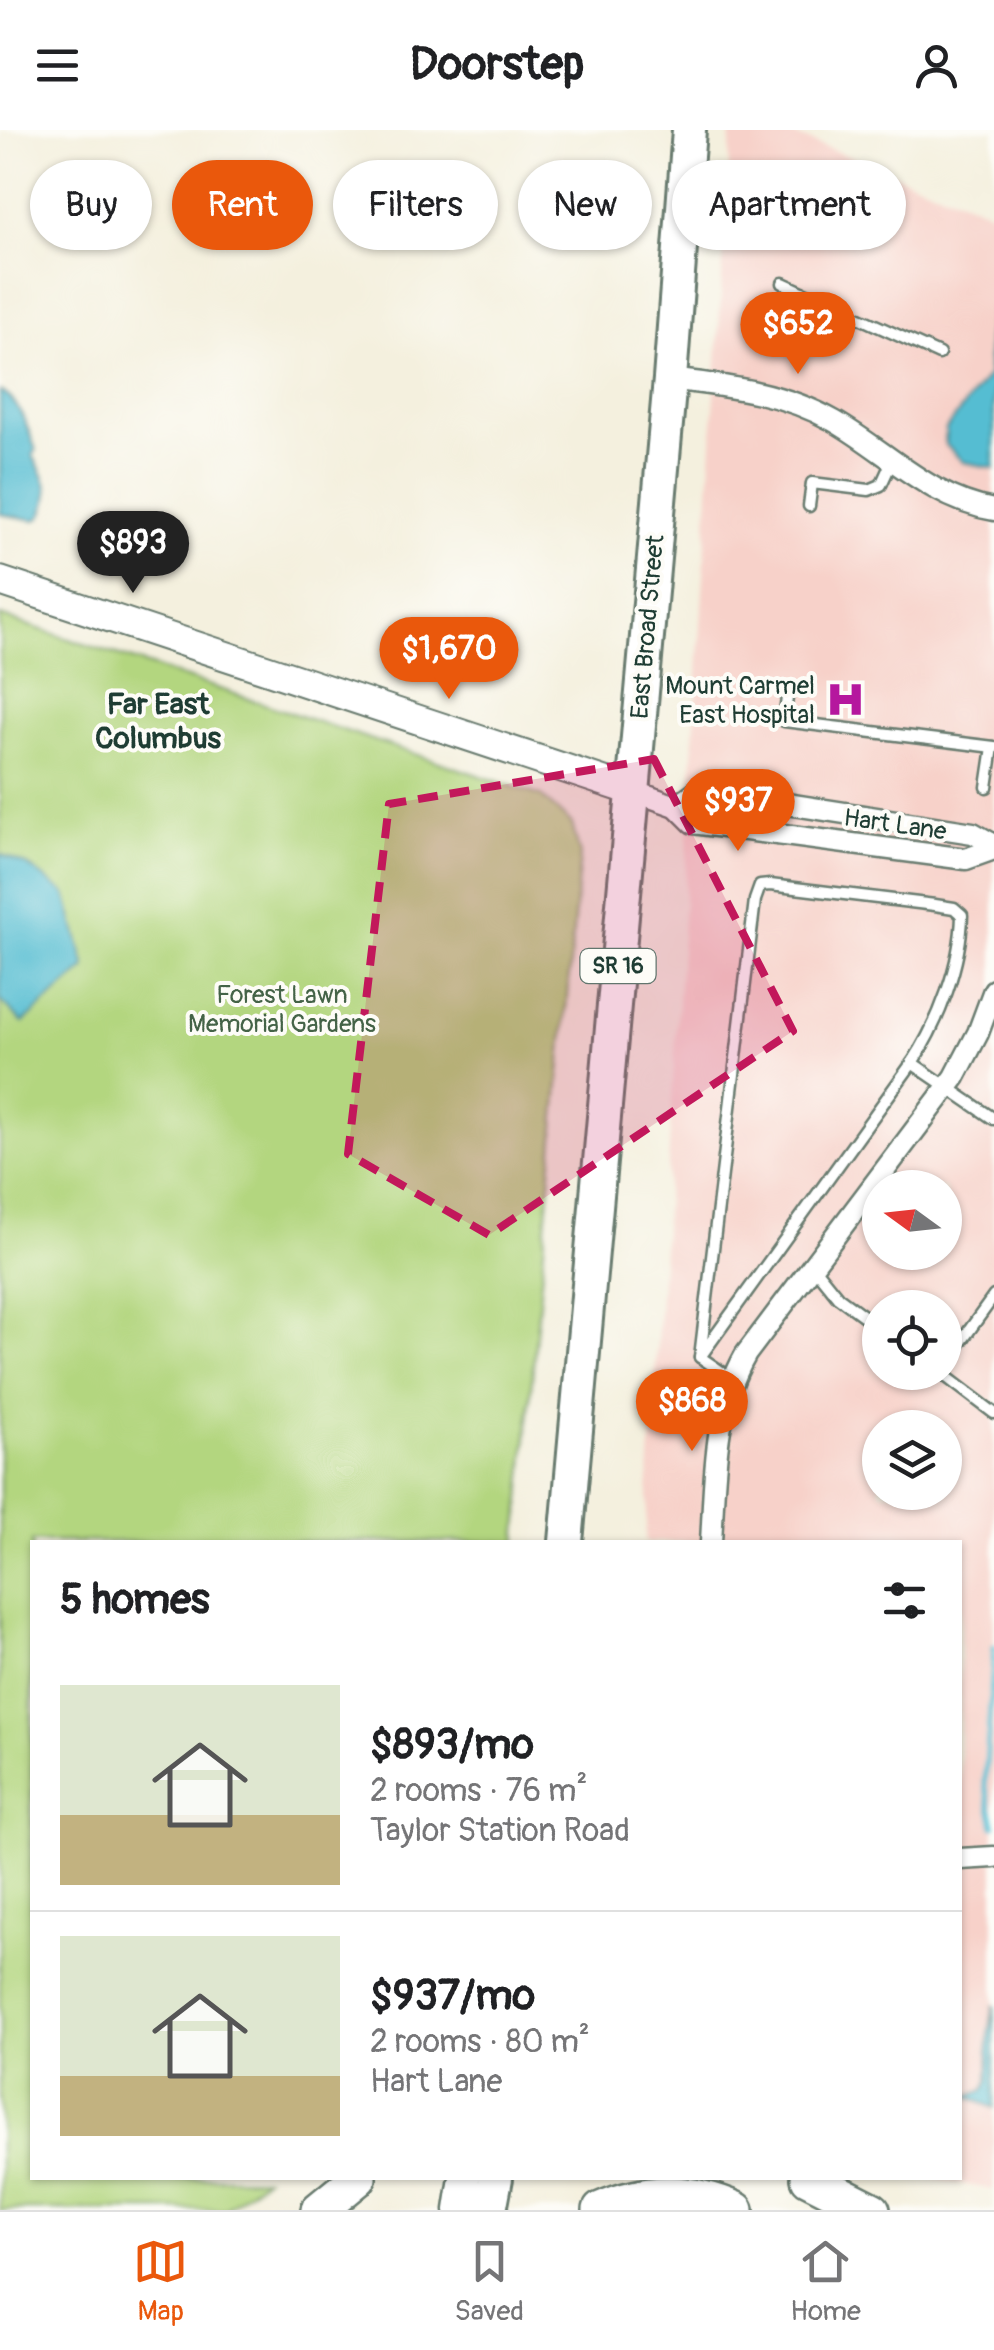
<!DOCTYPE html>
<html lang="en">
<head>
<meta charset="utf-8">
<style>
  body { margin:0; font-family:Pangolin,sans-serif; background:#f6f6f6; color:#202124; height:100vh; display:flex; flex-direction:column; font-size:38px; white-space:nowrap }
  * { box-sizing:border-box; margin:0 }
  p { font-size:32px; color:#757577 }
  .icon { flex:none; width:55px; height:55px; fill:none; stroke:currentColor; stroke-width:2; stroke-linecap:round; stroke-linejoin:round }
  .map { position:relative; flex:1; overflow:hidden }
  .drawer { position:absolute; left:30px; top:1410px; width:932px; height:640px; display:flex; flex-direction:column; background:#fff; border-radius:0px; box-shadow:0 2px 8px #0004 }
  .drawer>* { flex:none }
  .top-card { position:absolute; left:30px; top:30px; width:935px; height:90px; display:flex; gap:20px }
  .needle { width:65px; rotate:285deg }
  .controls { position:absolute; left:862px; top:1040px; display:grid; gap:20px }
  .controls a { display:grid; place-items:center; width:100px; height:100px; border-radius:50%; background:#fff; box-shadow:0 2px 8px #0004; font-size:50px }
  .price { position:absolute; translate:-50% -85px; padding:0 22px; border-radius:35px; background:#ea580c; color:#fff; font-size:32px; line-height:65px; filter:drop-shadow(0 2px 5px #0008) }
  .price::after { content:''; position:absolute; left:50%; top:60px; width:30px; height:22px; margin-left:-15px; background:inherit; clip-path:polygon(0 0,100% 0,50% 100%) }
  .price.selected { background:#222; color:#fff }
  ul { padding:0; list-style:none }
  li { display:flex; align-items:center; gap:30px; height:250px; padding:0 30px }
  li+li { border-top:2px solid #e0e0e0 }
  li span { display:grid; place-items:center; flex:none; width:280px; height:200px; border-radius:0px; color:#555 }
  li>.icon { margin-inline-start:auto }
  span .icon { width:120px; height:120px; fill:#fffc; stroke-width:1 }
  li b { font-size:42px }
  h2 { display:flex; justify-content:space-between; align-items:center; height:120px; padding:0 30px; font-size:42px }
  .tag { padding:0 35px; border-radius:45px; background:#fff; box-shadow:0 2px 8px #0004; font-size:35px; line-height:90px }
  .tag.selected { background:#ea580c; color:#fff }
  header { display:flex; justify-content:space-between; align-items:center; height:130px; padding:0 30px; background:#fff; font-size:45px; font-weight:700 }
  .tab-bar { display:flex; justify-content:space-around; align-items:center; height:140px; border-top:2px solid #e0e0e0; background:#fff; font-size:28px; color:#757577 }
  .tab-bar a { display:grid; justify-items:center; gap:5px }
  .tab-bar .selected { color:#ea580c }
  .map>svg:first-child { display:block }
  .built { fill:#f7d1c9; fill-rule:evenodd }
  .green { fill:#b3d67f; stroke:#698a5a; stroke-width:2.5 }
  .water { fill:#54bdd2; stroke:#3a7d83; stroke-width:2.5 }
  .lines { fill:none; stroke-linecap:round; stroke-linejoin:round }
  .stream { stroke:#54bdd2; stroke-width:5 }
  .service-casing { stroke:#6a7c70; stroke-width:15 }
  .minor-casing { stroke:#6a7c70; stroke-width:25 }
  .secondary-casing { stroke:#6a7c70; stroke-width:32 }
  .primary-casing { stroke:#6a7c70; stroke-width:35 }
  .trunk-casing { stroke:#6a7c70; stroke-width:38 }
  .motorway-casing { stroke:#6a7c70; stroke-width:40 }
  .service { stroke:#fff; stroke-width:10 }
  .minor { stroke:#fff; stroke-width:20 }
  .secondary { stroke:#fff; stroke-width:28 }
  .primary { stroke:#fff; stroke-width:30 }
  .trunk { stroke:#fff; stroke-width:32 }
  .motorway { stroke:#fff; stroke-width:35 }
  .marked { fill:#c2185b; fill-opacity:0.2; stroke:#c2185b; stroke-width:8; stroke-dasharray:20 12; stroke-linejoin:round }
  .labels { text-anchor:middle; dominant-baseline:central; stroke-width:8; stroke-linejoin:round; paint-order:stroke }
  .shield { fill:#fdfcf7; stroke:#62766e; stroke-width:2.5 }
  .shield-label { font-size:22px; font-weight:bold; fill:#1f3d34 }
  .street-label { font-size:25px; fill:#1f3d34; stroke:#fdfcf7 }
  .poi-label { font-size:25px; fill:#1f3d34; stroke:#fdfcf7; text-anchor:end }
  .park-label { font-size:25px; fill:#446347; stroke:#fdfcf7 }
  .quarter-label { font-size:30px; font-weight:bold; fill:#1f3d34; stroke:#fdfcf7 }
</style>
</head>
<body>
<header><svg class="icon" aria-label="menu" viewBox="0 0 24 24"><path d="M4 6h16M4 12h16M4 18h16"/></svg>Doorstep<svg class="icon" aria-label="person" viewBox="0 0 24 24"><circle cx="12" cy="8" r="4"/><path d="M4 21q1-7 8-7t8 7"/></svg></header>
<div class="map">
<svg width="994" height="2080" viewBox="0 0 994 2080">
  <rect width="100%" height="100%" fill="#fdfcf7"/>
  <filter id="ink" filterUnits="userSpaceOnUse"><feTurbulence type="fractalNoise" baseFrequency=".01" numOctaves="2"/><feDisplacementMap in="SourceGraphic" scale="20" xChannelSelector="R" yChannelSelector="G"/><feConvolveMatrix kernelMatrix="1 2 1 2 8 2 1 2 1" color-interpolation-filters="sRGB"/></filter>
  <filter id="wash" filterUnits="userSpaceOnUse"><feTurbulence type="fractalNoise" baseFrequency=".0048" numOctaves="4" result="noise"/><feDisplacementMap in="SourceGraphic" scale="40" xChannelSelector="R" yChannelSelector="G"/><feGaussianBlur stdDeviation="2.25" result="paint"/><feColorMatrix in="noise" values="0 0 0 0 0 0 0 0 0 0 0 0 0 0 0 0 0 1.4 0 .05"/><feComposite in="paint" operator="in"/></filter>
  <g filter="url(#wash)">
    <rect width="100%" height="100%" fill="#f4f0de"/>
    <path class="built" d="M731,0h50l213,83v1977l-66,-12h32v-636h-315zM880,1058h65v64h-65zM880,1178h65v64h-65zM880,1298h65v64h-65z"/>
    <path class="green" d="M0,486l541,180 31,28 8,31 -63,687h-485v636h233l-40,32h-225z"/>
    <g class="water">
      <path d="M994,172v166l-31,-6 -18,-18 1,-15 42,-54v-43z"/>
      <path d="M0,261c20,9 28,39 36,59l-3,6c13,23 22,38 7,62l-5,2 -35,-6z"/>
      <path d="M0,724l28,12 38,28 20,74 -63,55 -23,-23z"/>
      <path d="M994,1875v103l-27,-11 17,-7 4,-8 1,-47z"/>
    </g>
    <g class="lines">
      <path class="stream" d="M994,1517l-9,136 9,43"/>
    </g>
  </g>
  <g filter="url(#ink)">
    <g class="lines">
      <defs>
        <g id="service">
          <path d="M783,153l156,71"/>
          <path d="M809,376l3,-23 57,7 12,-5 11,-24"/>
          <path d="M788,560l-4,31 210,26"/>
          <path d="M987,657l6,-40"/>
          <path d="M813,1136l25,31 42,31"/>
          <path d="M700,1227l55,-457 5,-14 10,-1 165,20 19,3 8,7c-1,49 -23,107 -50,148"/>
          <path d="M945,1234l49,-68"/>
          <path d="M940,1242l54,41"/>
          <path d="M732,1249l-32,-22 212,-294 82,56"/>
        </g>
        <g id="minor">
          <path d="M670,249c57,7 113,13 164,42 54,31 96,78 160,89"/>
          <path d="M633,661l43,15 17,17 273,36 28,-10"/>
          <path d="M676,676l22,-16 275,43 21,12"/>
          <path d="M711,1412c4,-65 2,-130 35,-188l209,-277 23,-44 16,-43"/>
          <path d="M960,1729l34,-2"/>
        </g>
        <path id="secondary" d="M0,451l633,210"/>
        <path id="primary" d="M460,2080l5,-32"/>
        <g id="trunk">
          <path d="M566,1412l104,-1163 19,-249"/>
          <path d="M490,2080l6,-32"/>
        </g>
        <g id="motorway">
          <path d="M809,2048l63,32"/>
          <path d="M319,2080l39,-32"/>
          <path d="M601,2080c44,-20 91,-20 135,0"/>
        </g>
      </defs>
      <use href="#service" class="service-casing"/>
      <use href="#minor" class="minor-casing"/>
      <use href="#secondary" class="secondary-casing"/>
      <use href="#primary" class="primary-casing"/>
      <use href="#trunk" class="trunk-casing"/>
      <use href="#motorway" class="motorway-casing"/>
      <use href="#service" class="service"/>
      <use href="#minor" class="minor"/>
      <use href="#secondary" class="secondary"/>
      <use href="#primary" class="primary"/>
      <use href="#trunk" class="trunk"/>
      <use href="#motorway" class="motorway"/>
    </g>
  </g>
  <path class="marked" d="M654,629l139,272 -304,204 -141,-81 41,-350z"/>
  <defs>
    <symbol id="hospital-bare" viewBox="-9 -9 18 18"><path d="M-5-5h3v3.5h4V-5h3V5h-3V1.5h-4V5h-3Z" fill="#b5179e" stroke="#fdfcf7" stroke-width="2.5" paint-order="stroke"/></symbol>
  </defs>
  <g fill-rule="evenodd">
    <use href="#hospital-bare" x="818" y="542" width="55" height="55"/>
  </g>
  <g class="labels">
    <rect class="shield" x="580.5" y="819" width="75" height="34" rx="8"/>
    <g class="shield-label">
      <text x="618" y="836">SR 16</text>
    </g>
    <g class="street-label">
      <text transform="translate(648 497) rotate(-85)">East Broad Street</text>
      <text transform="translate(895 695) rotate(8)">Hart Lane</text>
    </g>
    <g class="poi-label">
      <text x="815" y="556">Mount Carmel<tspan x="815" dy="29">East Hospital</tspan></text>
    </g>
    <g class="park-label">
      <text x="282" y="865">Forest Lawn<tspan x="282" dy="29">Memorial Gardens</tspan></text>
    </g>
    <g class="quarter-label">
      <text x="158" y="574">Far East<tspan x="158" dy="34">Columbus</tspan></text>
    </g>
  </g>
</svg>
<div class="controls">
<a><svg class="needle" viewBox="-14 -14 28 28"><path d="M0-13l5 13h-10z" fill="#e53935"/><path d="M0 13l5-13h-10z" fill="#757577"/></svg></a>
<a><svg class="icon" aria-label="locate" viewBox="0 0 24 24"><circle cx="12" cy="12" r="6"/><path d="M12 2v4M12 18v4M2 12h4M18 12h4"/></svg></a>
<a><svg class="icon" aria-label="layers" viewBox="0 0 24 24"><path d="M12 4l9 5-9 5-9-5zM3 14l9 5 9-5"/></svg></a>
</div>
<b class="price" style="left:798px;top:247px">$652</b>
<b class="price selected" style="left:133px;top:466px">$893</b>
<b class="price" style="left:449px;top:572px">$1,670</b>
<b class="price" style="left:738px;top:724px">$937</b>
<b class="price" style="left:692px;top:1324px">$868</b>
<div class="top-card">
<a class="tag">Buy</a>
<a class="tag selected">Rent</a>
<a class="tag">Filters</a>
<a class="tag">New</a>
<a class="tag">Apartment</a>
</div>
<section class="drawer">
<h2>5 homes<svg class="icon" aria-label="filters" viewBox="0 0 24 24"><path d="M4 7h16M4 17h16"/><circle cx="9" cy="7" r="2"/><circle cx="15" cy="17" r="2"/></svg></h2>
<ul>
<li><span style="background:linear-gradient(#dfe7d0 65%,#c2b280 0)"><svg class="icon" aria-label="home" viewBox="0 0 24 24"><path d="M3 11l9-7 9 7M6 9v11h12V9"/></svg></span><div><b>$893/mo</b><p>2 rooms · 76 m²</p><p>Taylor Station Road</p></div></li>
<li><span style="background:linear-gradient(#dfe7d0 70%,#c2b280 0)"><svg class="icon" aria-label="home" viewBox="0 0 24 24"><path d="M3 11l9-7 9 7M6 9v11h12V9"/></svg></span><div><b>$937/mo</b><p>2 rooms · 80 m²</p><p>Hart Lane</p></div></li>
</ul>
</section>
</div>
<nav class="tab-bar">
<a class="selected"><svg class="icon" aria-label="map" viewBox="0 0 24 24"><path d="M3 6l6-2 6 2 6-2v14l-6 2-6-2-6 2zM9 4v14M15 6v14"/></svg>Map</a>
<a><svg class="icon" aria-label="saved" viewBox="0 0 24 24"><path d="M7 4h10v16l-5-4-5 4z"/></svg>Saved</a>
<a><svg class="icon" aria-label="home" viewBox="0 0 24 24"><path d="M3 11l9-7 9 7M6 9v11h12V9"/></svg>Home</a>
</nav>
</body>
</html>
